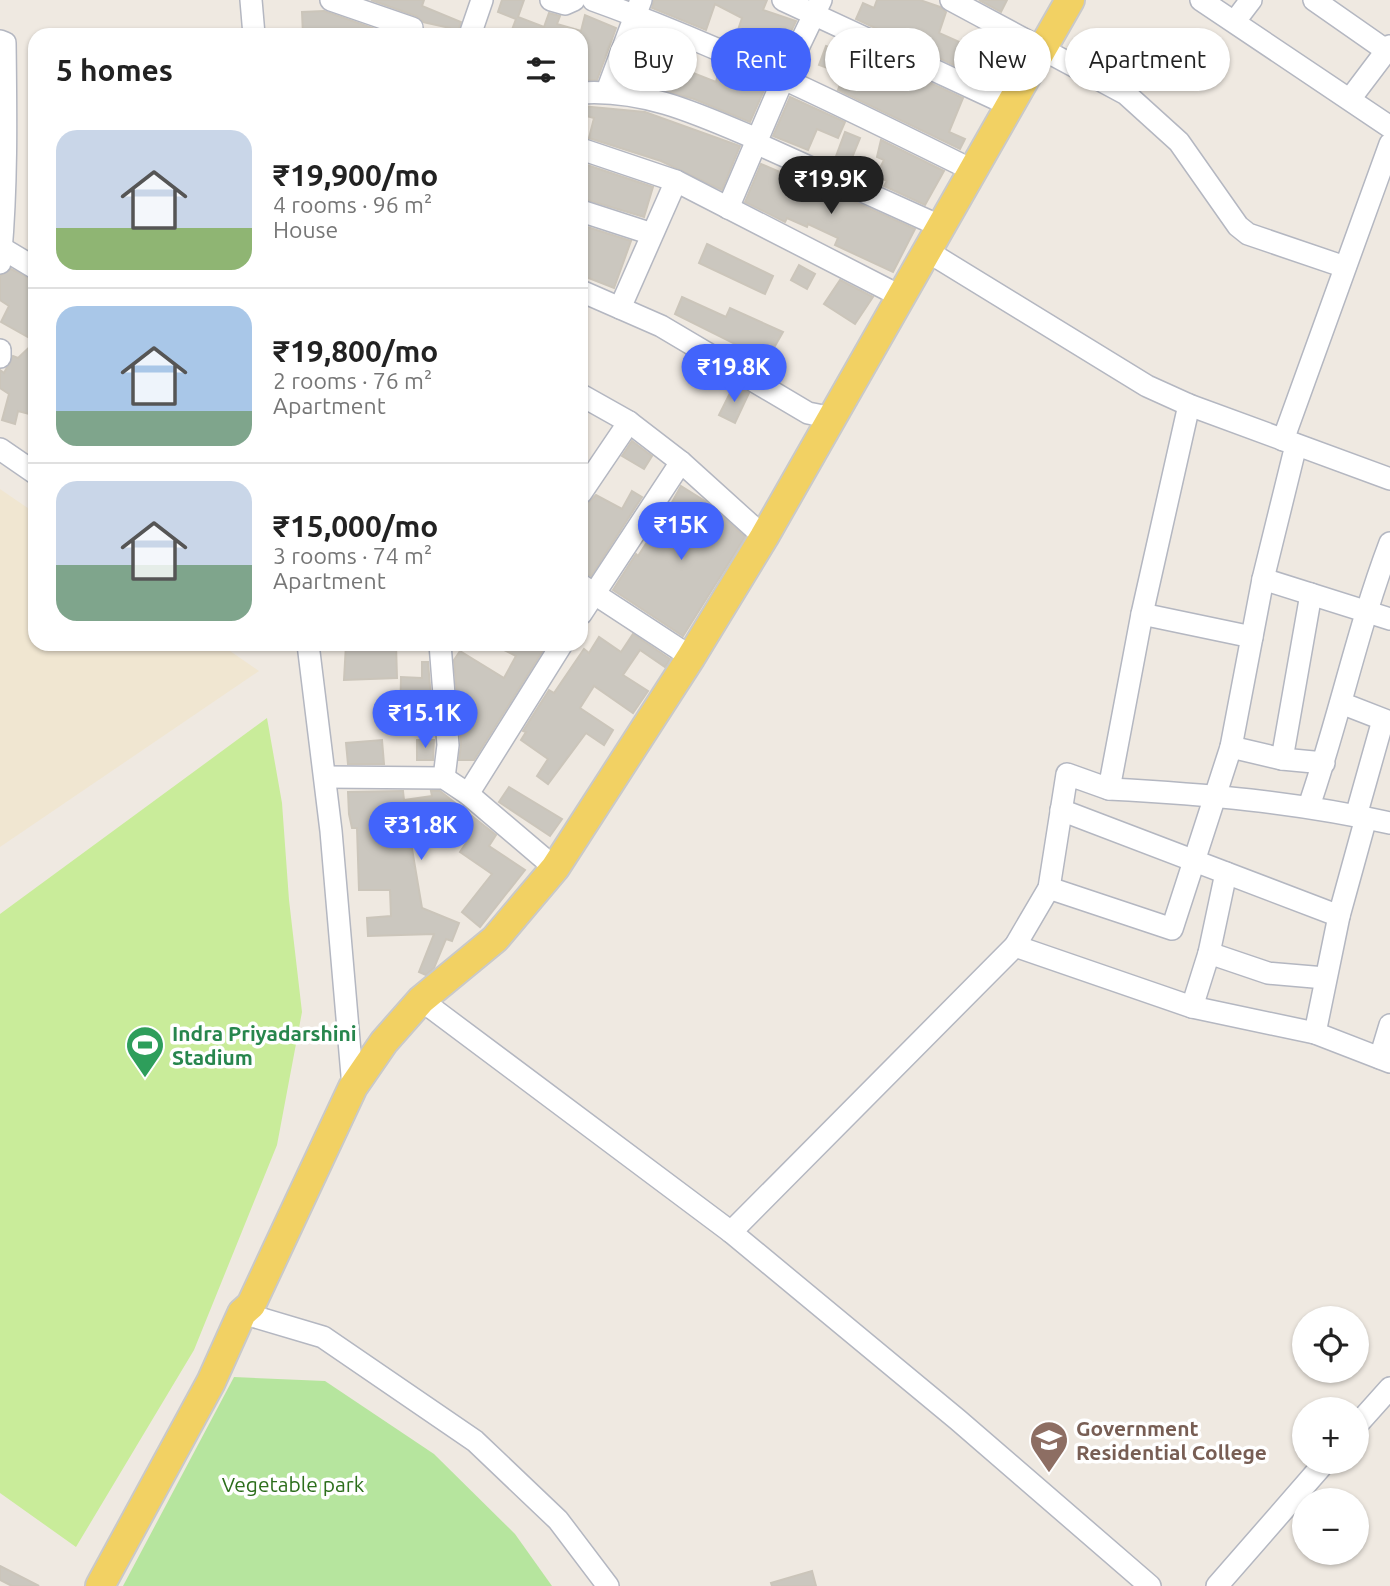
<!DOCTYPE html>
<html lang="en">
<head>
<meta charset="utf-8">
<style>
  body { margin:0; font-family:Ubuntu,sans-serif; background:#f6f6f6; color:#222; height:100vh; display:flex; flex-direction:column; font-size:26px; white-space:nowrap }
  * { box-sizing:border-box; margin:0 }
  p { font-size:23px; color:#767676 }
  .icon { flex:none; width:38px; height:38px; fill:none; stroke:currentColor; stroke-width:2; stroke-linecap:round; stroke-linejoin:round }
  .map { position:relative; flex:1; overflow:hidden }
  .panel { position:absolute; left:28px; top:28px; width:560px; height:623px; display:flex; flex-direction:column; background:#fff; border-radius:21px; box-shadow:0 2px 5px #0004 }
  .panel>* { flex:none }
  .hud { position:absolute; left:609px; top:28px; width:665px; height:63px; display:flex; gap:14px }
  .fabs { position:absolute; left:1292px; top:1306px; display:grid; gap:14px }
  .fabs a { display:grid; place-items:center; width:77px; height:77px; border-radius:50%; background:#fff; box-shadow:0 2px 5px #0004; font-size:35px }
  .price { position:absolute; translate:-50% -60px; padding:0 16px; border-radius:24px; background:#4264fb; color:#fff; font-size:23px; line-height:46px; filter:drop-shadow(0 2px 4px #0008) }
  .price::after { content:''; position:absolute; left:50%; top:42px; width:21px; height:16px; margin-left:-10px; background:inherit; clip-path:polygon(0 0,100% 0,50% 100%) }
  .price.on { background:#222; color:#fff }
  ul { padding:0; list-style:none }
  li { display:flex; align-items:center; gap:21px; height:175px; padding:0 28px }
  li+li { border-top:2px solid #e0e0e0 }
  li span { display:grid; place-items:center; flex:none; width:196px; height:140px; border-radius:21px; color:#555 }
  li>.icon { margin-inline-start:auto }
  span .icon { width:84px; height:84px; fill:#fffc; stroke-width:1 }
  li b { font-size:30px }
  h2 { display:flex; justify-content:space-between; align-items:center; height:84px; padding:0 28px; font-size:30px }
  .pill { padding:0 24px; border-radius:32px; background:#fff; box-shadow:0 2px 5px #0004; font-size:24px; line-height:63px }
  .pill.on { background:#4264fb; color:#fff }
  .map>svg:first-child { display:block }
  .education { fill:#f0e6d1 }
  .green { fill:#b6e59e }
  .pitch { fill:#c9ec9a }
  .building { fill:#cbc7bf; stroke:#cbc5ba; stroke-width:2 }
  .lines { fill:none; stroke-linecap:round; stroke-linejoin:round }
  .minor-casing { stroke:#b4b7c1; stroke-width:24 }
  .major-casing { stroke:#c9c9c9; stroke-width:32 }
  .minor { stroke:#fff; stroke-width:21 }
  .major { stroke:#f2d163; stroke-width:28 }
  .labels { text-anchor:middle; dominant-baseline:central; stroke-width:7; stroke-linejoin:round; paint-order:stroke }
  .leisure-label { font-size:21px; font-weight:bold; fill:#27864d; stroke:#fff; text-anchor:start }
  .education-label { font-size:21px; font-weight:bold; fill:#785e54; stroke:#fff; text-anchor:start }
  .park-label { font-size:21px; fill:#2c6e1b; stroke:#fff }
</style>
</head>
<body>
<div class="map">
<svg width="1390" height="1586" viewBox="0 0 1390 1586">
  <rect width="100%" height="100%" fill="#efe9e1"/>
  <path class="education" d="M0,489l35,24v131h185l39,27 -259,176z"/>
  <path class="green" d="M234,1377l91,4 109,73 81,80 37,52h-429z"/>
  <path class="pitch" d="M267,718l15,85 7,97 13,112 -25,133 -83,205 -118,197 -76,-54v-579z"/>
  <g class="building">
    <path d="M371,0h53l-2,6 39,16 -4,13h-9l2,-7 -27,-6 -7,-6z"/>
    <path d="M502,0h22l-6,17 26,10 5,-14 11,3 -3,8 24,7 4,-16 31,13 -19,52h-16v-45h-71l6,-16 -18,-7z"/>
    <path d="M654,0h113l-4,10 33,11 -19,40 -43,-19 8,-24 -27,-14 -9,26 -54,-22z"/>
    <path d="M877,0h43l20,7 6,5 -7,21 47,21 9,-16 20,11 -17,37 -142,-67 7,-16 11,5z"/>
    <path d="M979,0h28l-6,12z"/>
    <path d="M324,11l3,1 65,23h-89l-1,-23z"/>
    <path d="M643,33l10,4 -1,2 42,15 -6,17 28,11 4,-15 34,13 -1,3 12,5 -15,34 -56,-23 -69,-19z"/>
    <path d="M826,46l35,14 3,-8 99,46 -14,34 16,7 -5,10 -122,-59 6,-16 -25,-9z"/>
    <path d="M790,97l55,25 -7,16 -21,-9 -9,21 -35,-14z"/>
    <path d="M581,106l64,6 95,34 -18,44 -61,-29 -72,-23 5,-20 -11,-3 2,-7z"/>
    <path d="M845,132l15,6 -11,27 -14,-6z"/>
    <path d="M881,140l63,31 -19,34 -41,-19 3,-5 -11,-5 8,-16 -7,-3z"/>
    <path d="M581,163l72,24 -9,30 -63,-19z"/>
    <path d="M761,164l35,15 2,-3 117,53 -22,43 -58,-27 3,-7 -30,-14 -1,3 -20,-9 -2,4 -40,-20z"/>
    <path d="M581,225l50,16 -17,47 -33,-13z"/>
    <path d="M707,244l66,32 -8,18 -66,-31z"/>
    <path d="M799,265l16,9 -8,15 -16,-9z"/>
    <path d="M11,269l24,12v60l-34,-19 8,-16 -9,-6v-24z"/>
    <path d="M840,280l33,17 -18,27 -31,-20z"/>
    <path d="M682,297l44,20 4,-9 53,24 -16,28 -92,-46z"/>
    <path d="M35,342l-2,73 -15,-4 -3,13 -13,-4 7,-26 -9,-6v-18l4,3 9,-17 5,2z"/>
    <path d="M734,385l15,8 -14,30 -16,-8z"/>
    <path d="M632,441l20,15 -8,13 -22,-13z"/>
    <path d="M681,486l24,15 40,36 -62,99 -70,-46 23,-36 2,2 9,-14 2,2z"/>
    <path d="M632,491l10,6 -51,79 -10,-4v-66l6,-2 9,-9 26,14z"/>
    <path d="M633,634l37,25 -5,8 -25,-17 -17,25 25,16 -15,22 -39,-27 -14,22 33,22 -9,15 -18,-12 -38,51 -11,-8 11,-17 -27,-19 5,-8 -3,-1 26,-41 5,3 30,-44 5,4 10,-16 22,15z"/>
    <path d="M346,644h50l1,34 -53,2z"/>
    <path d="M492,644h55l-73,116h-15l2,-16 -7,-84 6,-9 44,27 12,-22z"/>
    <path d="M422,662h6l3,36h-15l1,24 -17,1 1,-46 21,1z"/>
    <path d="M382,740l2,24h-36l-2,-21z"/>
    <path d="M417,740h17l-1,20h-16z"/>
    <path d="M509,787l53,32 -12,17 -51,-34z"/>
    <path d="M403,791l1,9 28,-4 -1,-5h9l56,44 -7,11 36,24 -45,57 -18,-15 30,-38 -32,-22 8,-12 -57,3 11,65 37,15 -7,18 -6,-2 -12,29 -8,7 -7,-3 15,-38 -66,2 -1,-18 24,-2 -1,-26h-31l-2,-62h-5l-3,-14 -1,-22z"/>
    <path d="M0,1566l39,20h-27l-12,-6z"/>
    <path d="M812,1571l4,15h-44l-1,-3z"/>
  </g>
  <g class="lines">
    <defs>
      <g id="minor">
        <path d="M251,0l3,35"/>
        <path d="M331,0l81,28v7"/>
        <path d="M551,0l14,4 9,-4"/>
        <path d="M593,0c131,47 254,108 379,170"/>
        <path d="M783,0l226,105"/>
        <path d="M951,0l175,94 53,48 59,84 10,8 97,33"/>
        <path d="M1201,0l189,127"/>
        <path d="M1314,0l73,51"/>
        <path d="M1235,21l16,-21"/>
        <path d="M470,35l12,-35"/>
        <path d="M0,41l5,2c1,73 2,147 -5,220"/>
        <path d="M607,91l34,-91"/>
        <path d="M581,93c62,-4 115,20 171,44l6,7 184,83"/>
        <path d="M1350,99l40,-53"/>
        <path d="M581,149l95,32 224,115"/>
        <path d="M728,208l56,-131 37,-77"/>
        <path d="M581,211l71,23"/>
        <path d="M0,247l35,21"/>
        <path d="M927,251l220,135 42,19 201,74"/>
        <path d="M581,291l80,35 147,87 25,5"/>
        <path d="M620,308l56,-127"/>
        <path d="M0,350v7"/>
        <path d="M581,395l48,27 52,40"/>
        <path d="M1283,440l107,-296"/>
        <path d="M0,449l35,24"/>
        <path d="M581,493l48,-71"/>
        <path d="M1263,579l127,40"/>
        <path d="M581,585l110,72"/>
        <path d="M581,614l100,-152 83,75"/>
        <path d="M1142,614l110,23"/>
        <path d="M308,644l23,187 22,256"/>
        <path d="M440,644l8,101 -4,33"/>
        <path d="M1341,703l49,19"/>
        <path d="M1231,747l51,12 42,4"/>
        <path d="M1282,759l29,-165"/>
        <path d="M325,777l119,1 24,16 87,74"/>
        <path d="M1109,789c95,5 188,13 281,34"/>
        <path d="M468,794l94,-150"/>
        <path d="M1309,806c30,-87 48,-176 81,-263"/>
        <path d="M1061,810l278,106 -24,117"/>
        <path d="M1356,816l27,-96"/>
        <path d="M1049,888l123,41 59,-182 32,-168 33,-134"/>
        <path d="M1339,916l27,-98"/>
        <path d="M1015,946l177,61 123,26 75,29"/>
        <path d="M1209,953l59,20 57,5"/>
        <path d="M421,1000l310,232 227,188 192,166"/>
        <path d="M1192,1007l17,-54 17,-80"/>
        <path d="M1380,1058l10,-33"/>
        <path d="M731,1232l284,-286 34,-58 18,-114 42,15 33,-175 47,-209"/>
        <path d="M242,1313l81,24 152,104 83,79 50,66"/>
        <path d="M1356,1426l34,-38"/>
        <path d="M1217,1586l109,-125"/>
      </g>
      <path id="major" d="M100,1586l111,-204 31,-69 9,-8 102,-218 31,-45 37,-42 74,-61 60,-71 136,-211 73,-120 306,-537"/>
    </defs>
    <use href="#minor" class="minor-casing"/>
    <use href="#major" class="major-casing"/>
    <use href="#minor" class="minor"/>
    <use href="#major" class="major"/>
  </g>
  <defs>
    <symbol id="stadium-pin" viewBox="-11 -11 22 30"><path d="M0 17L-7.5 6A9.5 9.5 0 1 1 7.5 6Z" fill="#2e9e5b" stroke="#fff"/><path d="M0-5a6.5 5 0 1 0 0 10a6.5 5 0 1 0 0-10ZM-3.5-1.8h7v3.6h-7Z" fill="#fff"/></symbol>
    <symbol id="university-pin" viewBox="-11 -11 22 30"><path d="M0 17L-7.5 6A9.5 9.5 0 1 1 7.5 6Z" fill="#8d6e63" stroke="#fff"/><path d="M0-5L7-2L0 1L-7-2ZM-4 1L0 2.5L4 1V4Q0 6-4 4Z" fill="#fff"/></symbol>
  </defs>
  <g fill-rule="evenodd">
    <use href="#stadium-pin" x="123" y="1023" width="44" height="60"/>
    <use href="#university-pin" x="1027" y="1418" width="44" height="60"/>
  </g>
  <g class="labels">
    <g class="leisure-label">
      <text x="172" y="1033">Indra Priyadarshini<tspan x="172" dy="24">Stadium</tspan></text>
    </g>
    <g class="education-label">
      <text x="1076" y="1428">Government<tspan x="1076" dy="24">Residential College</tspan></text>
    </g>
    <g class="park-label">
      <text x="293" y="1484">Vegetable park</text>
    </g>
  </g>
</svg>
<div class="fabs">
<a><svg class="icon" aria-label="locate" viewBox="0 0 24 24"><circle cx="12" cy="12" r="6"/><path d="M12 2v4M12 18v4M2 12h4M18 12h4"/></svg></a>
<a>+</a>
<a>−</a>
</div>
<b class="price on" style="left:831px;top:216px">₹19.9K</b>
<b class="price" style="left:734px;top:404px">₹19.8K</b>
<b class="price" style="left:681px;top:562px">₹15K</b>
<b class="price" style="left:425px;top:750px">₹15.1K</b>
<b class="price" style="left:421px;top:862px">₹31.8K</b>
<div class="hud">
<a class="pill">Buy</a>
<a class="pill on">Rent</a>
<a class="pill">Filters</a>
<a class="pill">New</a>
<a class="pill">Apartment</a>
</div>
<section class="panel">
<h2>5 homes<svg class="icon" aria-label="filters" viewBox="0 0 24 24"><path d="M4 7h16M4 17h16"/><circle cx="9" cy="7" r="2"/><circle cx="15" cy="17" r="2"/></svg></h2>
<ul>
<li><span style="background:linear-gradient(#c9d6e8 70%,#8fb573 0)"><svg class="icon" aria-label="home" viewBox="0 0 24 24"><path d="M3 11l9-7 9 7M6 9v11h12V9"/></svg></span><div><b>₹19,900/mo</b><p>4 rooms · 96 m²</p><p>House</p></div></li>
<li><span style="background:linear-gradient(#a9c7e8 75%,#7fa58c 0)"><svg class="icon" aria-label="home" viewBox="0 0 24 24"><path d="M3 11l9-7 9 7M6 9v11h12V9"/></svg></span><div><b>₹19,800/mo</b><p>2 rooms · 76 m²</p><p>Apartment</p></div></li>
<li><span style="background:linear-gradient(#c9d6e8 60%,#7fa58c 0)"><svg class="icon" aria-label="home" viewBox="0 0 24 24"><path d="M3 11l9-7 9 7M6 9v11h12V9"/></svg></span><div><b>₹15,000/mo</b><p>3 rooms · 74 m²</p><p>Apartment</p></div></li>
</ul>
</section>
</div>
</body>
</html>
